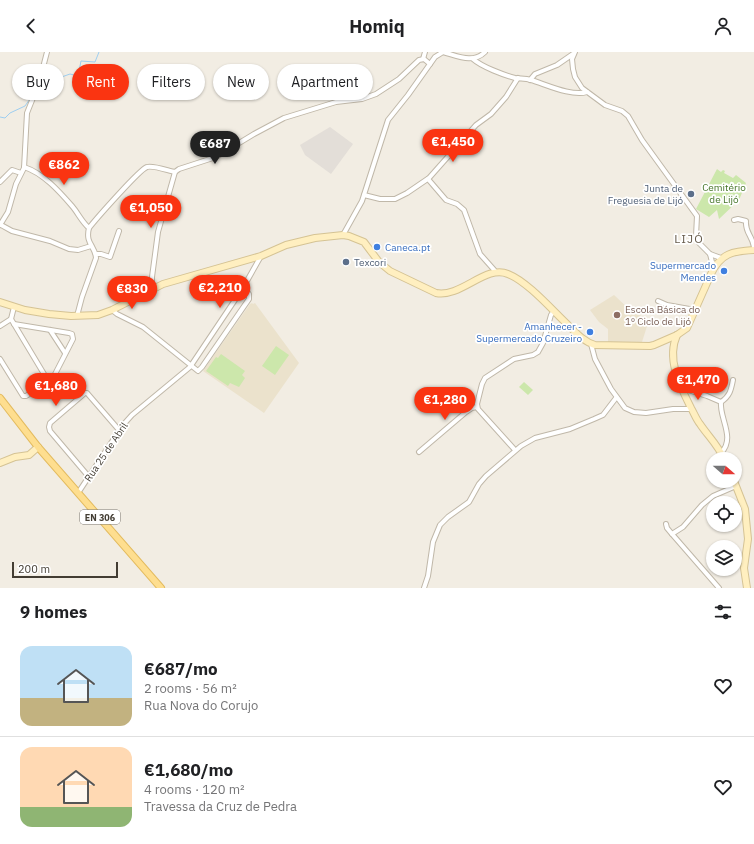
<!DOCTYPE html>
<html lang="en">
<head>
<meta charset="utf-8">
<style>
  body { margin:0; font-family:"IBM Plex Sans",sans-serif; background:#f6f6f6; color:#202124; height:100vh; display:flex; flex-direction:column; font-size:15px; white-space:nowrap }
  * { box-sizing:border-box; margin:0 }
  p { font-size:13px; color:#757577 }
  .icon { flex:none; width:22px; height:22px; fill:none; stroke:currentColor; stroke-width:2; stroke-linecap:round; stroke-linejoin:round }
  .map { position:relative; height:536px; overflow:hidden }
  .panel { display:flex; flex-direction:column; background:#fff; flex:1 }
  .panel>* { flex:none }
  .banner { position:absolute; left:12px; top:12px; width:400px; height:36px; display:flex; gap:8px }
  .needle { width:26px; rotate:110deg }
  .tools { position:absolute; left:706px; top:400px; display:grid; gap:8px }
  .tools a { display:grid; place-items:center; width:36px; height:36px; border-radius:50%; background:#fff; box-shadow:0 1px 3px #0004; font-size:20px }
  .scale { position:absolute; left:12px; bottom:10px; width:106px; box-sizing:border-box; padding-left:4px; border:2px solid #433d33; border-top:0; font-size:11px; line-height:14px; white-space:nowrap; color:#433d33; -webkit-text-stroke:3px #fff; paint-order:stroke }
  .price { position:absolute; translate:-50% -34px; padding:0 9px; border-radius:14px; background:#fa3411; color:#fff; font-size:13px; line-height:26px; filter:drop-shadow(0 1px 2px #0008) }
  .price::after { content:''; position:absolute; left:50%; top:24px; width:12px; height:9px; margin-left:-6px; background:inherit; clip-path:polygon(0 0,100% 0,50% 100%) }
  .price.active { background:#222; color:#fff }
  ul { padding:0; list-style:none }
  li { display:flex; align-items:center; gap:12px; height:100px; padding:0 20px }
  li+li { border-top:1px solid #e0e0e0 }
  li span { display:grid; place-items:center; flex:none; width:112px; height:80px; border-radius:12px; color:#555 }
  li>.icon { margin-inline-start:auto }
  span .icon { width:48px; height:48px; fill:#fffc; stroke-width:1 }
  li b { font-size:17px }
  h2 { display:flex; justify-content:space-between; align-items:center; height:48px; padding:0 20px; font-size:17px }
  .tag { padding:0 14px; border-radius:18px; background:#fff; box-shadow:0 1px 3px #0004; font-size:14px; line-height:36px }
  .tag.active { background:#fa3411; color:#fff }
  header { display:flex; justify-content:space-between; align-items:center; height:52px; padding:0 20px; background:#fff; font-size:18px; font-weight:700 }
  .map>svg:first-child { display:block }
  .industrial { fill:#e3ded8 }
  .education { fill:#ebe2cc }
  .green { fill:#cce7ab }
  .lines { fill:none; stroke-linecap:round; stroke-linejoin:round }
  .stream { stroke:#9ecef0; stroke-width:1 }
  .street-casing { stroke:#c0b8a9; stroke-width:6 }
  .secondary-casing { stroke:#d5c394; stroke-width:8 }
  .primary-casing { stroke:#e3bb5f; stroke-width:8 }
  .street { stroke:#fff; stroke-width:4 }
  .secondary { stroke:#ffefc0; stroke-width:6 }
  .primary { stroke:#fede8f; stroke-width:6 }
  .service-dot { fill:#5c6f8a; stroke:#fff; stroke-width:1.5 }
  .shop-dot { fill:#3f7fe0; stroke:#fff; stroke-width:1.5 }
  .education-dot { fill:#8d6e63; stroke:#fff; stroke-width:1.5 }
  .labels { text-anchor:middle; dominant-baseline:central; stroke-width:3.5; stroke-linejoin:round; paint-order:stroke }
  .shield { fill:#fff; stroke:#7b7770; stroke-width:1 }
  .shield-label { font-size:9px; font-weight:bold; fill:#433d33 }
  .park-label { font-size:10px; fill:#447427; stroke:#fff }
  .service-label { font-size:10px; fill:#4e5e75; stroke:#fff; text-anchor:end }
  .shop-label { font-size:10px; fill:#366cbe; stroke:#fff; text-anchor:end }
  .education-label { font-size:10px; fill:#785e54; stroke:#fff; text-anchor:start }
  .street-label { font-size:10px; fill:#433d33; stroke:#fff }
  .quarter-label { font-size:12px; letter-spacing:1px; fill:#665b4b; stroke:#fff }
</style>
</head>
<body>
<header><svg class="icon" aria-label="back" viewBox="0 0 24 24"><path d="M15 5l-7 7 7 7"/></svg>Homiq<svg class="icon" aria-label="person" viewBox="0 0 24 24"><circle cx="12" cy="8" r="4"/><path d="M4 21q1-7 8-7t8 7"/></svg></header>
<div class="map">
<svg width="754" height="536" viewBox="0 0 754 536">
  <rect width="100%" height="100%" fill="#f2ede3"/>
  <path class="industrial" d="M330,75l23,17 -22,30 -26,-19 -5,-10z"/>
  <g class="education">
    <path d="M614,243l16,15 19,10 -7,22h-34v-13l-9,-7 -9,-12z"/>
    <path d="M252,251l1,1 2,-1 44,60 -35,50 -61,-42 47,-67z"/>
  </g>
  <g class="green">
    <path d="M717,117l4,3 2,-2 2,1 -1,2 9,5 3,-3 10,8 -7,17 -20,19 -2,-9 -8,7 -13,-8z"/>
    <path d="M276,294l13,9 -14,20 -13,-9z"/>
    <path d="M221,302l24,17 -3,4 3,3 -6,9 -9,-4 -2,3 -22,-15 10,-14 2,1z"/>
    <path d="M524,330l9,8 -5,5 -9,-8z"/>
  </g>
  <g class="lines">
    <g class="stream">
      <path d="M42,27h14l14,-5 8,2 3,-15 14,1 4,-10"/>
      <path d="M35,36v-8h3"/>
      <path d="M0,65l5,1 5,-5 15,-7 7,-10"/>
    </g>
    <defs>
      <g id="street">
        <path d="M575,0l-3,7 1,10 2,8 7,11 23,17 17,6 6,5 14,24 55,76 -1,20 3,7 11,11 11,4"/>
        <path d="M423,7l2,-7"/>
        <path d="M473,7c9,8 31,16 42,19 5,1 10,0 16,2 14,4 41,17 56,12"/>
        <path d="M530,28l5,-6 22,-9 16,-11"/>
        <path d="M24,115c19,6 35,24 48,39 6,7 10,16 17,22"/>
        <path d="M428,127l18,21 11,4 7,6 16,44 16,18"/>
        <path d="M0,130l12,-12 9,3"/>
        <path d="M364,143l16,4h15l12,-6 22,-15 47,-53 15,-11 15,-17 12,-19"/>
        <path d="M734,168l4,-1 8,2c-1,12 6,14 8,26"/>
        <path d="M0,173l8,-13 8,-28 8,-16 3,-55 12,-30 8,-31"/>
        <path d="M1,173l11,6 38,10 19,8 9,1 13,-4"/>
        <path d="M343,183l19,-34 26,-81 20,-25 27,-38 8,-5c15,4 30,12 42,0"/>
        <path d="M96,202h5l9,3 9,-26"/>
        <path d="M710,202l2,8 3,3"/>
        <path d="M152,238v-13l6,-45 17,-60"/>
        <path d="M658,249l9,4 28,5"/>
        <path d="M112,258l5,4 26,13 55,44 4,-4 47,-68v-5l-6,-6"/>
        <path d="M77,264l5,-19 14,-39c-1,-13 -11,-14 -7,-30 7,-9 51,-59 58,-61 6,-2 22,4 28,5l4,-3 37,-12 38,-23 30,-16 52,-16 26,-3 14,-5 23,-15 20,-19 5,-1 6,5"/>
        <path d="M14,272l55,9 3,1 1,5 -21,41 -4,2"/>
        <path d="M0,274l11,-7 3,-12"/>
        <path d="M50,278l15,23"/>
        <path d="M591,292l4,15 16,30 14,19 9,4 12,1 27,-4h19"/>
        <path d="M0,307l23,37h3l22,-14 -1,-3 -36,-60"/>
        <path d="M682,336l25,8 14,6"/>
        <path d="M515,398l-37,-41 -1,-5 5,-20 3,-6 29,-19 19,-4 5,-3 5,-9 8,-28 3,-4"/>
        <path d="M419,400l47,-40 6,-4 5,-1"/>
        <path d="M721,401c15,-15 -2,-35 0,-51 9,-6 10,-12 12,-22"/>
        <path d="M89,425l-39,-46 -1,-4 1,-4 35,-30h2l32,37"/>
        <path d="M78,441l45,-68 9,-10 58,-48 53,-79 18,-32"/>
        <path d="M666,472l1,4 5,6"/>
        <path d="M424,536l4,-12 5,-34 7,-17 8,-8 21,-15 10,-18 7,-8 35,-30 14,-8 35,-9 24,-10 9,-4 13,-17"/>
        <path d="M719,536l-47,-54 11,-7 19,-22 11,-9 23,-10"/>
      </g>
      <g id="secondary">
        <path d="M0,250l25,8 24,4 22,2 27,-1 14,-5 51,-26 98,-28 25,-11 29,-7 28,-3 6,1 15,6 15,20 11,9 46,22c25,5 50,-29 72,-19 20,8 44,36 60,51 8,8 16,17 27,20l55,1 4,-1 23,-10 10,-7 24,-54c10,-21 22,-23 43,-24"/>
        <path d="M677,283c-11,24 3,51 14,73 3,5 5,11 9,16 8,12 18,21 24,35"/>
        <path d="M0,411l15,-6 14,-2 9,-8"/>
        <path d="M734,429l11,28 3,30 -4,29 3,20"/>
      </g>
      <path id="primary" d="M0,346l38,49 123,141"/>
    </defs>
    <use href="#street" class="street-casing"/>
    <use href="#secondary" class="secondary-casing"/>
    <use href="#primary" class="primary-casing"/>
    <use href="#street" class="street"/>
    <use href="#secondary" class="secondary"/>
    <use href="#primary" class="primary"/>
  </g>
  <g class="service-dot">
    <circle cx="691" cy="142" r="4"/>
    <circle cx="346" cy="210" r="4"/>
  </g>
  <g class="shop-dot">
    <circle cx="377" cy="195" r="4"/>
    <circle cx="724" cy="219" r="4"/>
    <circle cx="590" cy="280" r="4"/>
  </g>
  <circle class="education-dot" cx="617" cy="263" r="4"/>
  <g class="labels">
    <rect class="shield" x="80" y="458" width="40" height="14" rx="3"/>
    <g class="shield-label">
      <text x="100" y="465">EN 306</text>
    </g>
    <g class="park-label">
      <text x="724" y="135">Cemitério<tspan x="724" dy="12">de Lijó</tspan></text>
    </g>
    <g class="service-label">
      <text x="683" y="136">Junta de<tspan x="683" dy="12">Freguesia de Lijó</tspan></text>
      <text x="354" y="210" text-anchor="start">Texcori</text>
    </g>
    <g class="shop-label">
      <text x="385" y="195" text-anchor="start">Caneca.pt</text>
      <text x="716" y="213">Supermercado<tspan x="716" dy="12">Mendes</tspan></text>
      <text x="582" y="274">Amanhecer -<tspan x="582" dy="12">Supermercado Cruzeiro</tspan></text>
    </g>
    <g class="education-label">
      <text x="625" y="257">Escola Básica do<tspan x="625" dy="12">1º Ciclo de Lijó</tspan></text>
    </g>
    <g class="street-label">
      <text transform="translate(106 400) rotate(-56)">Rua 25 de Abril</text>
    </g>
    <g class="quarter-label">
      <text x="689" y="186">LIJÓ</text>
    </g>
  </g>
</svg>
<div class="tools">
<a><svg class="needle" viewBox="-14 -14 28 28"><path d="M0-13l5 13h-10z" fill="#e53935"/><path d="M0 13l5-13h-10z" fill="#757577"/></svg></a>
<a><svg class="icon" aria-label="locate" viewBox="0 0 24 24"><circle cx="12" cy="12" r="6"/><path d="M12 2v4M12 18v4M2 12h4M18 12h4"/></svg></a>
<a><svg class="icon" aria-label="layers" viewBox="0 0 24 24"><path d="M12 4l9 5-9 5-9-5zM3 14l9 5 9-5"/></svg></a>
</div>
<div class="scale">200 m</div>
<b class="price" style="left:453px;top:111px">€1,450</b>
<b class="price active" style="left:215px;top:113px">€687</b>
<b class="price" style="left:64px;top:134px">€862</b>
<b class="price" style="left:151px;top:177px">€1,050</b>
<b class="price" style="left:220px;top:257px">€2,210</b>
<b class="price" style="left:132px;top:258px">€830</b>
<b class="price" style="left:698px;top:349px">€1,470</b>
<b class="price" style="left:56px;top:355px">€1,680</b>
<b class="price" style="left:445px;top:369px">€1,280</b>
<div class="banner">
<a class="tag">Buy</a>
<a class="tag active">Rent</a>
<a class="tag">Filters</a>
<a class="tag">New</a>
<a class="tag">Apartment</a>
</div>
</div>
<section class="panel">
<h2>9 homes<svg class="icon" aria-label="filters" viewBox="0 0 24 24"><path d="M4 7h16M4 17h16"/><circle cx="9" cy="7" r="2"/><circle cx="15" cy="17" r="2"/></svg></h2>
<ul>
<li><span style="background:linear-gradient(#bfe0f5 65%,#c2b280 0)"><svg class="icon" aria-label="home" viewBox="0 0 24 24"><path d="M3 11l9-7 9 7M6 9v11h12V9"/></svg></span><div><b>€687/mo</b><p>2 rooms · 56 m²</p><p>Rua Nova do Corujo</p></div><svg class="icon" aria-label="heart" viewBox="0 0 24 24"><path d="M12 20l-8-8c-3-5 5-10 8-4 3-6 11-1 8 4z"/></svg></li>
<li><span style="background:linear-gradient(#ffd9b3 75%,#8fb573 0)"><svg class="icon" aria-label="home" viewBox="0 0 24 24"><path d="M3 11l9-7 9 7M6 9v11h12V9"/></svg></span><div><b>€1,680/mo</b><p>4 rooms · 120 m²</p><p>Travessa da Cruz de Pedra</p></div><svg class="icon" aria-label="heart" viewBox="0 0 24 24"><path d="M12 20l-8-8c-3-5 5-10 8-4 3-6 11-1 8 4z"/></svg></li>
</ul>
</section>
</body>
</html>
